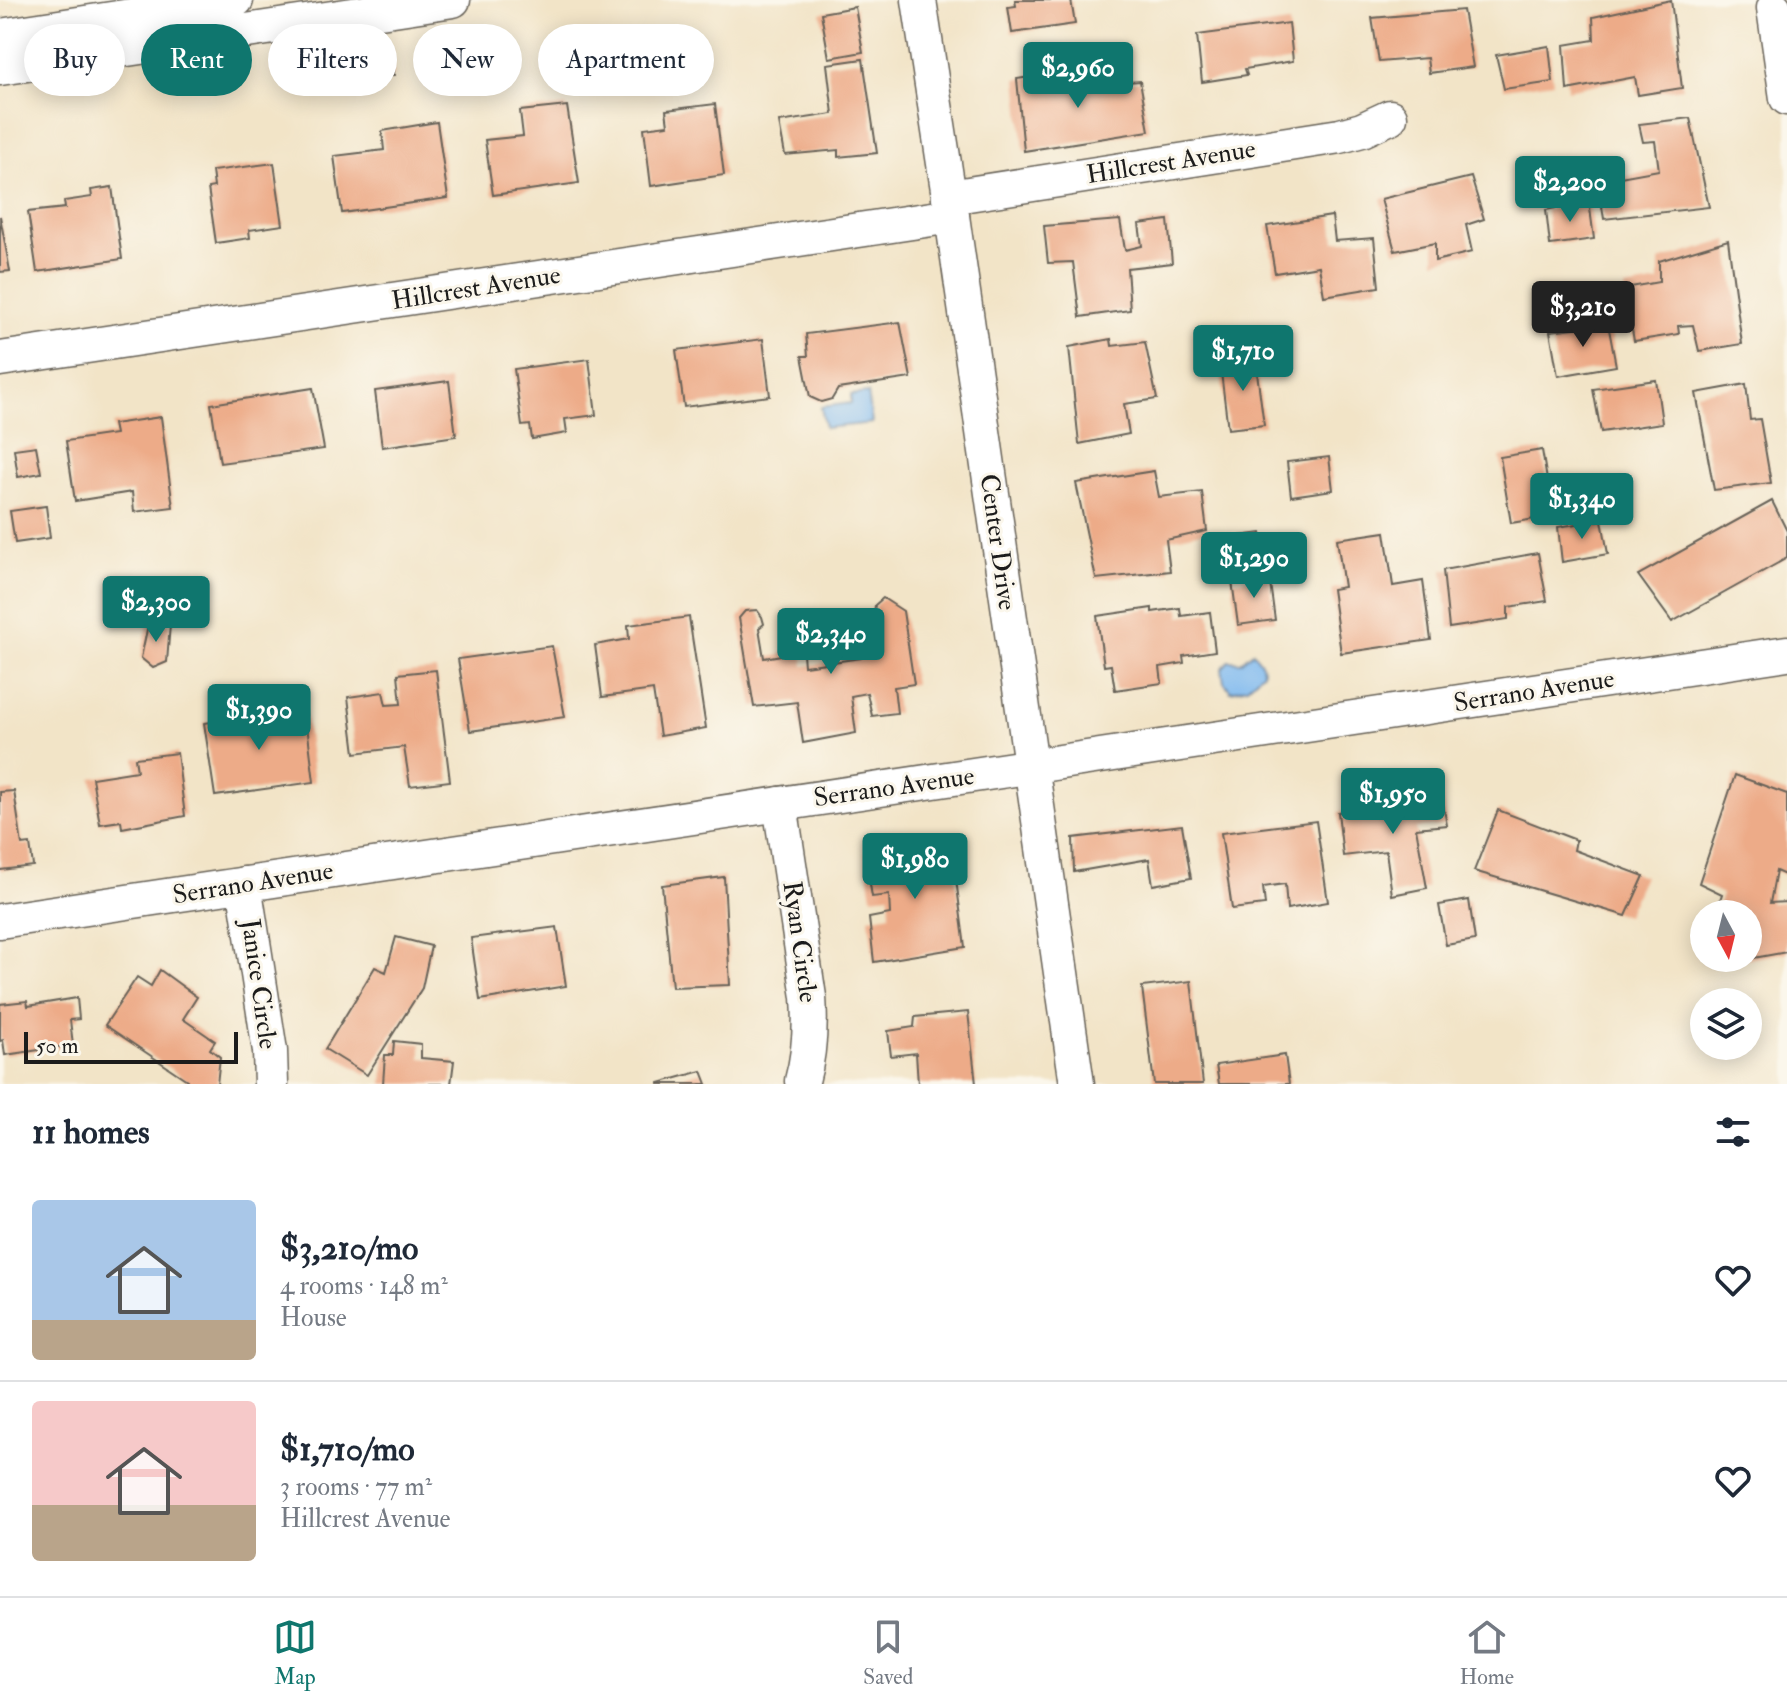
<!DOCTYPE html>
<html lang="en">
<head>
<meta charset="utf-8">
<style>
  body { margin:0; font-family:"IM FELL Double Pica",serif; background:#f2f2f3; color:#1f2937; height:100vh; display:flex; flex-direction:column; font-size:30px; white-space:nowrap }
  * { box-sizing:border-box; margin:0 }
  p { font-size:26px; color:#747a83 }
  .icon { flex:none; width:44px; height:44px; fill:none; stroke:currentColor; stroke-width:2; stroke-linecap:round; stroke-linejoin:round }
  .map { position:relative; height:1084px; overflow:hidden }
  .sheet { display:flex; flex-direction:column; background:#fff; flex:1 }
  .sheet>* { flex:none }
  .guide { position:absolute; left:24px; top:24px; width:800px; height:72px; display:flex; gap:16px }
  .needle { width:52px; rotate:173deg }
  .buttons { position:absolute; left:1690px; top:900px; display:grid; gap:16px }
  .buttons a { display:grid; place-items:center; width:72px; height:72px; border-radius:50%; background:#fff; box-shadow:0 4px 20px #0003; font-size:40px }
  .scale { position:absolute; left:24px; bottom:20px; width:214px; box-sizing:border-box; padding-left:8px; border:4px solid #1c1c1c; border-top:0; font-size:22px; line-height:28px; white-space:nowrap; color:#1c1c1c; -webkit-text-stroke:6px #fbf7ec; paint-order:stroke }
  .price { position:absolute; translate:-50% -68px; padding:0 18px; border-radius:8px; background:#0f766e; color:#fff; font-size:26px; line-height:52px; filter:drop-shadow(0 2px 4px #0008) }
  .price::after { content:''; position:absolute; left:50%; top:48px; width:24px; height:18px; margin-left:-12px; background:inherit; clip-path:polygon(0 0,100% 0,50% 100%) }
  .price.current { background:#222; color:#fff }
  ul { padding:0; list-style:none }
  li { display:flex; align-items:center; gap:24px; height:200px; padding:0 32px }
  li+li { border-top:2px solid #e0e1e3 }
  li span { display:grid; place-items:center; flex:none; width:224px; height:160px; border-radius:8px; color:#555 }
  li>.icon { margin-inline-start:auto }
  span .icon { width:96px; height:96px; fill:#fffc; stroke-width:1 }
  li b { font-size:34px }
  h2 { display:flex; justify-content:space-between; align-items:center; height:96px; padding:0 32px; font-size:34px }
  .tag { padding:0 28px; border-radius:36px; background:#fff; box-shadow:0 4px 20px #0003; font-size:28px; line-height:72px }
  .tag.current { background:#0f766e; color:#fff }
  .tab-bar { display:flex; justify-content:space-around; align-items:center; height:112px; border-top:2px solid #e0e1e3; background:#fff; font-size:22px; color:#747a83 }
  .tab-bar a { display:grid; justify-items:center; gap:4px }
  .tab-bar .current { color:#0f766e }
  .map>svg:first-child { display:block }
  .water { fill:#7db8ef; stroke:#4c6a86; stroke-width:2 }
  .building { fill:#edab88 }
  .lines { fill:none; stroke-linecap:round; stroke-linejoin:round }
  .minor-casing { stroke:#676258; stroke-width:37 }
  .minor { stroke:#fff; stroke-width:34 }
  .labels { text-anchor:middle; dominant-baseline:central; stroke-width:6; stroke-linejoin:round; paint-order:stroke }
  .street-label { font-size:26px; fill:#1c1c1c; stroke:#fbf7ec }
</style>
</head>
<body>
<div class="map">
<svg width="1787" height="1084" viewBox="0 0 1787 1084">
  <rect width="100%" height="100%" fill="#fbf7ec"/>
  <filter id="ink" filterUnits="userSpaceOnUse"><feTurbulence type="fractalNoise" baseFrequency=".0125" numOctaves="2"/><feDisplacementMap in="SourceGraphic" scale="16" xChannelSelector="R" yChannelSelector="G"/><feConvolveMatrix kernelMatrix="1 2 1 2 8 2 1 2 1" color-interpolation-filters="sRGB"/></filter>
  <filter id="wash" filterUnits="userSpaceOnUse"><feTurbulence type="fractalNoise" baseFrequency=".006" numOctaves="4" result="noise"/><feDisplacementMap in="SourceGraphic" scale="32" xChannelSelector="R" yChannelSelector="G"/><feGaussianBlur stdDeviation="1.8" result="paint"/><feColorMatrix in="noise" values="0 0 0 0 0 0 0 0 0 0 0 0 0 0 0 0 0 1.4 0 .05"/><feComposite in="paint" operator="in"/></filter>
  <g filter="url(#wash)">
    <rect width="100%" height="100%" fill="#f2e4c7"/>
    <g class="water">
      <path d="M868,393l4,30 -47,5 -4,-21 30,-4v-8z"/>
      <path d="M1253,652l9,12 1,8 -16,15 -16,4 -7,-9 -2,-14 7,-7 12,1z"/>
    </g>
    <g id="blocks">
      <g class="building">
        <path d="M1015,0h56l4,24 -63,9 -4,-26 8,-1z"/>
        <path d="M1671,0l11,88 -44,7 -3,-18 -68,13 -3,-45 30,-5 -1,-23z"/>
        <path d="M855,7l8,45 -34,6 -8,-45z"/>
        <path d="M1463,10l10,57 -44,6 -2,-15 -48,4 -7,-44z"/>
        <path d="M1289,23l4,38 -48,8 2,6 -45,7 -5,-47z"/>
        <path d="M375,46l1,7 14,-2 4,24 -15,2 2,7 -43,7 -6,-38z"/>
        <path d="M1549,46l4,36 -49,7 -8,-34z"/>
        <path d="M863,59l14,94 -39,4v-7l-53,5 -6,-33 54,-8 -6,-50z"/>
        <path d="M1074,70l3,16 63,-5 9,50 -125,20 -7,-72z"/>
        <path d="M715,104l9,71 -73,11 -7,-58 24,-3 -2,-15z"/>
        <path d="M567,106l12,77 -86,12 -8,-55 38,-4 -3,-25z"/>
        <path d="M1690,118l19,89 -105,12 -6,-38 61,-11 -4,-29 -12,1 -4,-18z"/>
        <path d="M437,122l11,76 -106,15 -8,-57 50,-6 -2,-19z"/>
        <path d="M274,163l9,62 -34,5 1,8 -34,5 -8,-55 6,-1 -2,-16z"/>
        <path d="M1471,177l13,42 -18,6 6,27 -37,9v-18l-40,8 -14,-52z"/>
        <path d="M112,187l10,72 -85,13 -9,-60 37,-4 -1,-7 28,-4 -1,-7z"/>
        <path d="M1589,201l5,38 -44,6 -4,-35z"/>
        <path d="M0,216l10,55 -10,1z"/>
        <path d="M1332,216l3,25 39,-3 5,49 -55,9 -5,-30 -44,7 -8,-47z"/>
        <path d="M1120,220l5,30 17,-4 -3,-22 29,-4 4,43 -45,5 3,42 -50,7 -7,-55 -25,1 -4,-37z"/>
        <path d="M1728,240l14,104 -43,7 -6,-26 -15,1 1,8 -45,7 -9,-53 34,-6v-21z"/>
        <path d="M900,322l11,56 -73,11 -6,10 -11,3 -11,-5 -8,-41h6l-2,-22z"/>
        <path d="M1608,324l8,42 -58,10 -8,-45z"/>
        <path d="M763,339l7,57 -86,11 -8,-57z"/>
        <path d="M1111,339l1,7 33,-4 12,57 -33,5 5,30 -50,10 -10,-97z"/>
        <path d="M1254,350l10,75 -36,4 -7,-57 14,-2 -2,-17z"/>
        <path d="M589,359l7,56 -31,4 2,14 -35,6 -2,-14 -8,1 -8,-57z"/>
        <path d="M1656,380l6,43 -61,9 -8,-43z"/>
        <path d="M449,381l7,55 -74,11 -7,-56z"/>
        <path d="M1746,384l4,36 10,-1 11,64 -57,7 -18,-97z"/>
        <path d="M313,388l11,61 -104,14 -9,-59z"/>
        <path d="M161,417l12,90 -39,5 -2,-20 -57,9 -9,-60 49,-7 -2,-10z"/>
        <path d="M36,446l5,27 -23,4 -4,-28z"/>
        <path d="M1542,450l11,66 -42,7 -11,-66z"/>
        <path d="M1329,457l4,33 -42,6 -4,-34z"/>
        <path d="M1154,471l5,26 43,-5 5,39 -41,9 4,31 -74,8 -20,-96z"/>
        <path d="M1772,501l15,30v27l-115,64 -34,-47z"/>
        <path d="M46,506l4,32 -35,5 -5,-32z"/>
        <path d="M1602,520l6,34 -46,8 -4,-35z"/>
        <path d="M1385,532l8,54 30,-5 8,59 -90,13 -9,-64 12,-2 -7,-48z"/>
        <path d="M1261,533l4,22 -24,3 -3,-22z"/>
        <path d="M1538,553l9,48 -39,6v12l-59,9 -6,-58z"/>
        <path d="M1269,576l6,44 -37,5 -6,-44z"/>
        <path d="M883,598l20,13 11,73 -20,3 3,26 -25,3 -5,-23 -16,3 5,37 -53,10 -6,-41 -43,5 -15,-89 6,-7 12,-1 5,7 2,7 -5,4 5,30 17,-3 5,-6 10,-1 7,5 1,13 57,-8 6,-13 7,-2 -4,-30h4l1,-8z"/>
        <path d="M1152,608v4l28,-4 1,8 29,-4 5,39 -32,5 1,7 -24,4 2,16 -47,7 -4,-25 -7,1 -7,-50z"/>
        <path d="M689,617l17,111 -46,8 -7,-46 -51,7 -7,-52 34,-6 -1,-14z"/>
        <path d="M149,620l21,4 -3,38 -14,6 -12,-10z"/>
        <path d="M552,646l13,71 -95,14 -12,-72z"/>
        <path d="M436,670l14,111 -40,5 -6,-39 -49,6 -7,-56 35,-5 3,13 15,-1 -3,-30z"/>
        <path d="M305,709l9,73 -99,14 -11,-73z"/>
        <path d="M177,753l8,63 -63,12 -1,-7 -21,3 -8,-46 45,-7 -2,-13z"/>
        <path d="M1735,775l52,19v82l-11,-5 -6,32 17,-1v50l-39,7v-45h-28l-1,-11 3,-9 -23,-11z"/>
        <path d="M14,791l8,54 8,-1 3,22 -33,4v-78z"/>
        <path d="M1441,794l6,31 -31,3 11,60 -35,7 -6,-44 -43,5 -5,-44z"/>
        <path d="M1498,810l78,30 -2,10 70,26 -18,40 -152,-45z"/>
        <path d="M1316,821l12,81 -41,7 -2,-25 -22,3 2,18 -33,4 -11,-76z"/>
        <path d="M1182,825l9,53 -38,7 -4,-26 -75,13 -1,-34z"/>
        <path d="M951,842l14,105 -91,15 -5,-44 21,-4 -1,-19 -17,2 -7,-45z"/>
        <path d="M724,877l6,108 -58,2 -10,-102z"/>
        <path d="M1469,900l6,40 -29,5 -7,-40z"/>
        <path d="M557,927l9,59 -86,14 -9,-62z"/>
        <path d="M396,937l35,9 -9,42 -55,87 -42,-26 50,-82 11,5z"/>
        <path d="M160,970l37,27 -14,22 32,22 -5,8 10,8 -3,27h-30v-4l-82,-55 32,-48 14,9z"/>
        <path d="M1191,981l12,103h-49l-12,-97z"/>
        <path d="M77,998l2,21 -9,1 3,25 -68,10 -2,-15 -3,1v-37l27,-3 1,5z"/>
        <path d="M968,1012l8,72h-58l-2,-31 -25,3 -3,-25 26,-4 1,-10z"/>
        <path d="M394,1041l27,3v14l33,3 -3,23h-68l2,-29h8z"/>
        <path d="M1285,1055l4,29h-70l-3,-19z"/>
        <path d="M702,1071l5,13h-48v-1z"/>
      </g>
    </g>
  </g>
  <g filter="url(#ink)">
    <use href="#blocks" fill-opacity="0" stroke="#676258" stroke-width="2"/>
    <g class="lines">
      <defs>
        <g id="minor">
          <path d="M919,0l33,216 125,868"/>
          <path d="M1774,8l13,90"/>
          <path d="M0,36l236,-36"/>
          <path d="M0,68l453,-68"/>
          <path d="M949,197l391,-61 22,-6 28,-13"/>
          <path d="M0,359l952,-143"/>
          <path d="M780,804l29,193c2,29 1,55 -7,84"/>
          <path d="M244,884l26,167 1,33"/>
          <path d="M0,921l1787,-268"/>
        </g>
      </defs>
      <use href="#minor" class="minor-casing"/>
      <use href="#minor" class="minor"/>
    </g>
  </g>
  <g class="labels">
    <g class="street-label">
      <text transform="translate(1171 162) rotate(-9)">Hillcrest Avenue</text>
      <text transform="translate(476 288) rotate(-9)">Hillcrest Avenue</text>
      <text transform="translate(998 542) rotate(82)">Center Drive</text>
      <text transform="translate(1534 691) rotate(-9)">Serrano Avenue</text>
      <text transform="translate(894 787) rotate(-8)">Serrano Avenue</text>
      <text transform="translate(253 883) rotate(-9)">Serrano Avenue</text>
      <text transform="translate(800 942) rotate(82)">Ryan Circle</text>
      <text transform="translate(259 984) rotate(82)">Janice Circle</text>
    </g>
  </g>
</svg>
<div class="buttons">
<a><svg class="needle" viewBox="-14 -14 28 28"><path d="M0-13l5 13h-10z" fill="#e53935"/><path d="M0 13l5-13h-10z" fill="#747a83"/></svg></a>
<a><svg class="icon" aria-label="layers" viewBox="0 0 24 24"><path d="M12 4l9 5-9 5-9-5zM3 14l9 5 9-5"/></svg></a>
</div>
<div class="scale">50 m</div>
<b class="price" style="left:1078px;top:110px">$2,960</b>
<b class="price" style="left:1570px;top:224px">$2,200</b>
<b class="price current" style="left:1583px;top:349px">$3,210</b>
<b class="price" style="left:1243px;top:393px">$1,710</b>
<b class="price" style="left:1582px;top:541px">$1,340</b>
<b class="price" style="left:1254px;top:600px">$1,290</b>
<b class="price" style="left:156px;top:644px">$2,300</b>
<b class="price" style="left:831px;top:676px">$2,340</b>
<b class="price" style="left:259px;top:752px">$1,390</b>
<b class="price" style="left:1393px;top:836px">$1,950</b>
<b class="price" style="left:915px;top:901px">$1,980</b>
<div class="guide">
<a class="tag">Buy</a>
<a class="tag current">Rent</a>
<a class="tag">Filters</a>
<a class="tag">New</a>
<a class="tag">Apartment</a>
</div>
</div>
<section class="sheet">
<h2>11 homes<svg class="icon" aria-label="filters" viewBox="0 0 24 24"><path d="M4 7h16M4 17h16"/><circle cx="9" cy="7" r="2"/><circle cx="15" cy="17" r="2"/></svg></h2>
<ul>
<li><span style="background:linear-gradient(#a9c7e8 75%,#b9a48a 0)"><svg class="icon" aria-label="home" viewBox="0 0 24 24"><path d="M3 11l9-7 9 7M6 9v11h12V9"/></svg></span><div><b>$3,210/mo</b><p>4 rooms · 148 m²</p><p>House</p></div><svg class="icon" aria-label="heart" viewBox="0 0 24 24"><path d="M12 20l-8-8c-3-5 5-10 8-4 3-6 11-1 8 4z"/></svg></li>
<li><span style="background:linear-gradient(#f6c9c9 65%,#b9a48a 0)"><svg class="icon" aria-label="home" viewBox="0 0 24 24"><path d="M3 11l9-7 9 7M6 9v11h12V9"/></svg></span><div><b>$1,710/mo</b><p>3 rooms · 77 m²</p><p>Hillcrest Avenue</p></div><svg class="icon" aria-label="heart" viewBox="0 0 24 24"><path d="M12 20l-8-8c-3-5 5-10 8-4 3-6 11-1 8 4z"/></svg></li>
</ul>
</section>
<nav class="tab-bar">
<a class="current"><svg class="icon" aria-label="map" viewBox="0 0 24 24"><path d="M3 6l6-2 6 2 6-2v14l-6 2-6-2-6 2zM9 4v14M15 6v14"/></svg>Map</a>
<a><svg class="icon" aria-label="saved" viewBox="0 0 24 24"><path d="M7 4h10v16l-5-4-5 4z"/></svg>Saved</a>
<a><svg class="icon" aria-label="home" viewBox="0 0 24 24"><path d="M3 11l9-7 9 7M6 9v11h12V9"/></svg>Home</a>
</nav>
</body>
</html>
